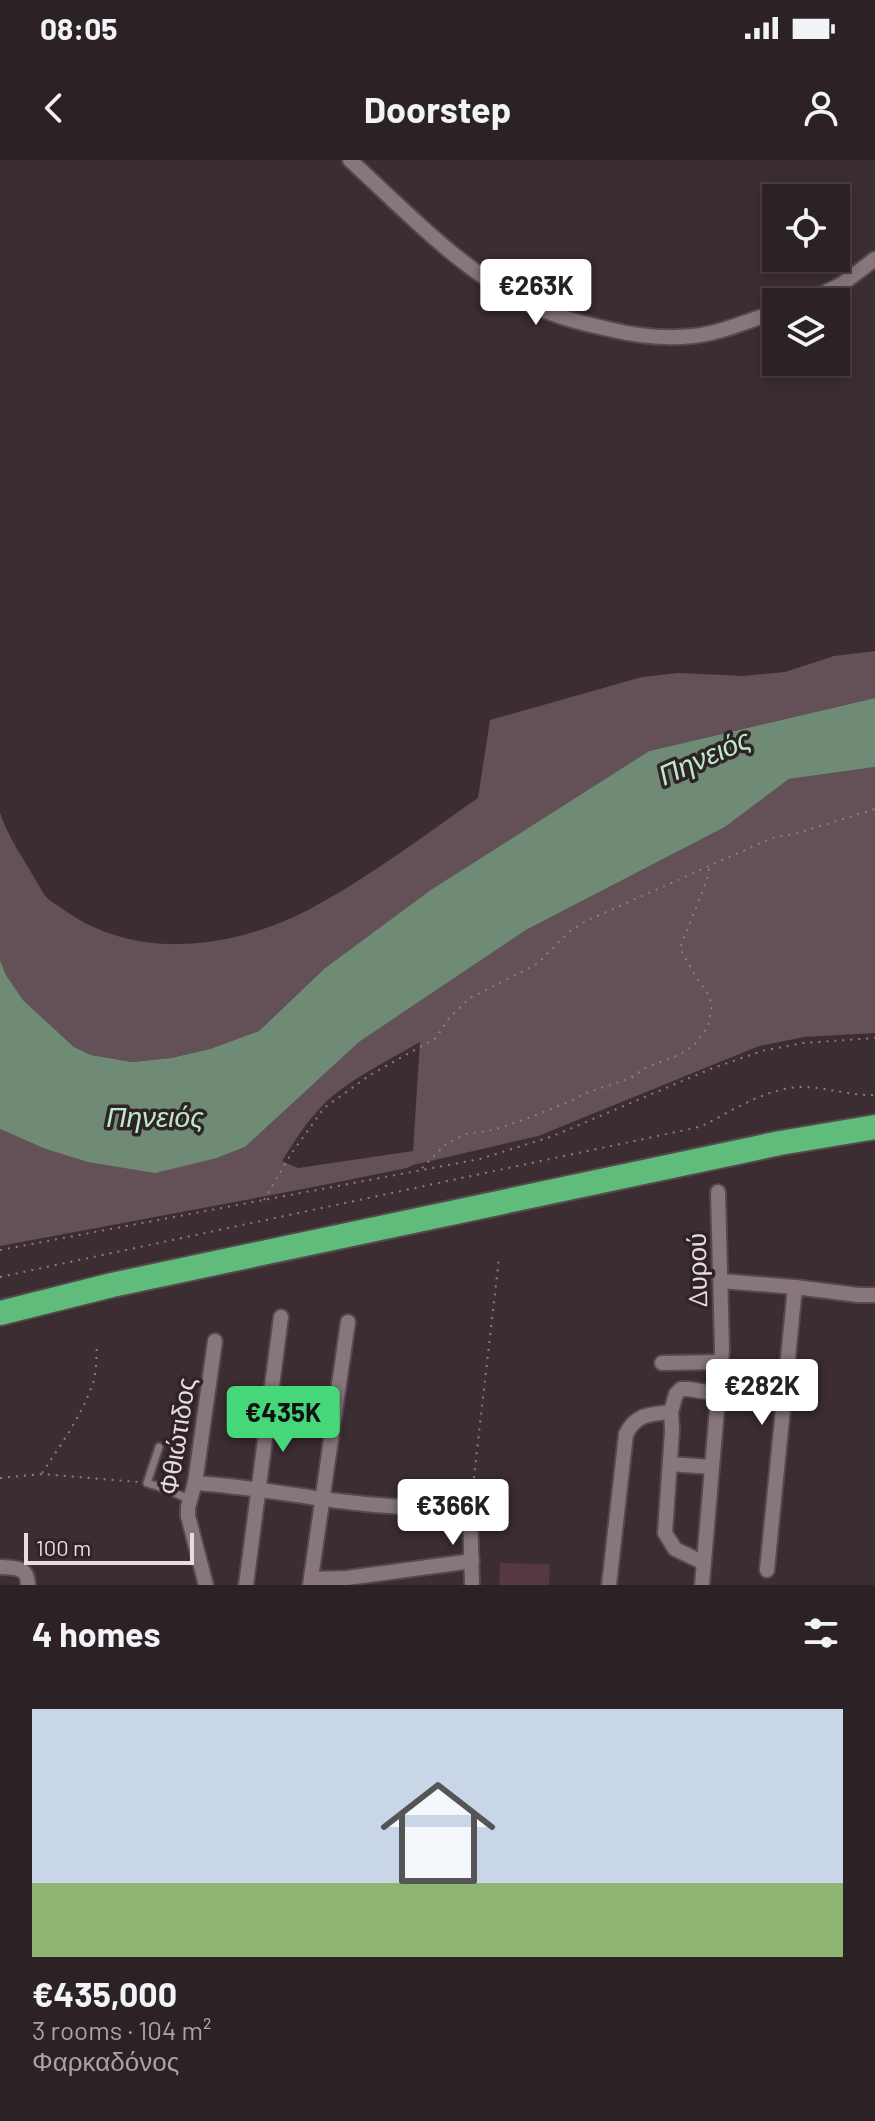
<!DOCTYPE html>
<html lang="en">
<head>
<meta charset="utf-8">
<style>
  body { margin:0; font-family:Barlow,sans-serif; background:#382f32; color:#f1f3f6; height:100vh; display:flex; flex-direction:column; font-size:30px; white-space:nowrap }
  * { box-sizing:border-box; margin:0 }
  p { font-size:26px; color:#a6a4a7 }
  .icon { flex:none; width:44px; height:44px; fill:none; stroke:currentColor; stroke-width:2; stroke-linecap:round; stroke-linejoin:round }
  .map { position:relative; height:1425px; overflow:hidden }
  .panel { display:flex; flex-direction:column; background:#2c2226; flex:1 }
  .panel>* { flex:none }
  .controls { position:absolute; left:762px; top:24px; display:grid; gap:16px }
  .controls a { display:grid; place-items:center; width:88px; height:88px; border-radius:0px; background:#2c2226; box-shadow:0 4px 12px #0003,0 0 0 2px #483f43; font-size:40px }
  .scale { position:absolute; left:24px; bottom:20px; width:170px; box-sizing:border-box; padding-left:8px; border:4px solid #e6dde0; border-top:0; font-size:22px; line-height:28px; white-space:nowrap; color:#e6dde0; -webkit-text-stroke:6px #302328; paint-order:stroke }
  .price { position:absolute; translate:-50% -68px; padding:0 18px; border-radius:8px; background:#fff; color:#222; font-size:26px; line-height:52px; filter:drop-shadow(0 2px 4px #0008) }
  .price::after { content:''; position:absolute; left:50%; top:48px; width:24px; height:18px; margin-left:-12px; background:inherit; clip-path:polygon(0 0,100% 0,50% 100%) }
  .price.selected { background:#45d77a; color:#111 }
  ul { padding:0; list-style:none }
  li { display:grid; align-content:center; gap:16px; height:424px; padding:0 32px }
  li+li { border-top:2px solid #483f43 }
  li span { display:grid; place-items:center; height:248px; border-radius:0px; color:#555 }
  li>.icon { margin-inline-start:auto }
  span .icon { width:144px; height:144px; fill:#fffc; stroke-width:1 }
  li b { font-size:34px }
  h2 { display:flex; justify-content:space-between; align-items:center; height:96px; padding:0 32px; font-size:34px }
  .status { display:flex; justify-content:space-between; align-items:center; height:56px; padding:0 40px; background:#2c2226; direction:ltr }
  .status svg { height:22px; fill:currentColor }
  header { display:flex; justify-content:space-between; align-items:center; height:104px; padding:0 32px; background:#2c2226; font-size:36px; font-weight:700 }
  .map>svg:first-child { display:block }
  .green { fill:#645158; fill-rule:evenodd }
  .water { fill:#6f8a75 }
  .building { fill:#553843 }
  .lines { fill:none; stroke-linecap:round; stroke-linejoin:round }
  .lane-casing { stroke:#54494d; stroke-width:11 }
  .street-casing { stroke:#54494d; stroke-width:18 }
  .highway-casing { stroke:#54494d; stroke-width:28 }
  .path { stroke:#897d81; stroke-width:2; stroke-dasharray:2 6; stroke-linecap:butt }
  .lane { stroke:#87777d; stroke-width:7 }
  .street { stroke:#87777d; stroke-width:14 }
  .highway { stroke:#5fbc7a; stroke-width:24 }
  .labels { text-anchor:middle; dominant-baseline:central; stroke-width:7; stroke-linejoin:round; paint-order:stroke }
  .street-label { font-size:26px; fill:#e6dde0; stroke:#302328 }
  .water-label { font-size:28px; font-style:italic; fill:#b9ebc4; stroke:#302328 }
</style>
</head>
<body>
<div class="status"><b>08:05</b><svg viewBox="0 0 49 12"><path d="M0 12V9h3v3zM5 12V6h3v6zM10 12V3h3v9zM15 12V0h3v12zM26 1h20v11H26zM47 4h2v5h-2z"/></svg></div>
<header><svg class="icon" aria-label="back" viewBox="0 0 24 24"><path d="M15 5l-7 7 7 7"/></svg>Doorstep<svg class="icon" aria-label="person" viewBox="0 0 24 24"><circle cx="12" cy="8" r="4"/><path d="M4 21q1-7 8-7t8 7"/></svg></header>
<div class="map">
<svg width="875" height="1425" viewBox="0 0 875 1425">
  <rect width="100%" height="100%" fill="#3b2d32"/>
  <g class="green">
    <path d="M875,491v47l-226,53 -217,138 -107,79 -66,63 -49,18 -39,9 -39,4 -41,-7 -17,-8 -51,-47 -17,-25 -6,-15v-147c8,24 24,47 37,69 3,5 6,12 10,16 5,5 14,9 20,14 73,50 168,36 243,-3 60,-32 113,-73 168,-111l12,-78 152,-43 36,-4 65,3 42,-4 49,-16z"/>
    <path d="M875,607v266l-71,4 -45,9 -221,90 -125,29 -6,3c-135,28 -271,52 -407,78v-117l43,19 174,10 28,-11 114,-105 167,-112 199,-103 64,-48zM420,882l-7,109 -115,17 -16,-7c12,-19 24,-39 40,-55 21,-23 70,-48 98,-64z"/>
  </g>
  <path class="water" d="M875,538v69l-86,12 -64,48 -199,103 -167,112 -114,105 -28,11 -62,15 -67,-11 -45,-14 -43,-19v-169l6,15 17,25 51,47 17,8 41,7 39,-4 39,-9 49,-18 66,-63 107,-79 217,-138z"/>
  <path class="building" d="M500,1403l50,1 -1,21h-50z"/>
  <g class="lines">
    <defs>
      <path id="lane" d="M159,1287l-12,36 22,7 21,10"/>
      <g id="street">
        <path d="M350,0c57,52 112,112 182,145 24,12 50,18 76,24 28,7 57,10 85,7 29,-3 56,-16 83,-24"/>
        <path d="M806,142l36,-18 33,-25"/>
        <path d="M721,1121l74,6 63,8h17"/>
        <path d="M662,1203l59,-1"/>
        <path d="M670,1304l41,3"/>
        <path d="M195,1323c51,3 101,13 152,19 41,5 82,7 123,5l2,78"/>
        <path d="M702,1402l-27,-13 -10,-16 7,-102 -1,-19 5,-18 5,-5h8l29,5"/>
        <path d="M0,1407c15,1 28,-1 28,18"/>
        <path d="M767,1410l28,-283"/>
        <path d="M311,1419l36,-1 125,-17"/>
        <path d="M206,1425l-18,-69v-9l7,-24 20,-142"/>
        <path d="M246,1425l35,-268"/>
        <path d="M310,1425l38,-263"/>
        <path d="M609,1425l17,-151c10,-20 24,-20 45,-22"/>
        <path d="M702,1425l20,-235 -4,-158"/>
      </g>
      <path id="highway" d="M0,1153l112,-28 668,-142 95,-16"/>
    </defs>
    <use href="#lane" class="lane-casing"/>
    <use href="#street" class="street-casing"/>
    <use href="#highway" class="highway-casing"/>
    <g class="path">
      <path d="M422,1008l24,-24 20,-10 27,-4 33,-11 45,-18 15,-8 45,-15 14,-10 34,-13 15,-10 14,-18 4,-23 -5,-11 -14,-21 -13,-24 27,-68 2,-11"/>
      <path d="M264,1040l27,-46 33,-46 46,-33 66,-37 13,-20 21,-20 67,-34 32,-32 17,-11 186,-83 26,-5 77,-24"/>
      <path d="M0,1090l480,-91 73,-23 160,-68 49,-17 41,-8 72,-5"/>
      <path d="M0,1117l690,-148 12,-3c32,-16 67,-40 104,-39 23,1 46,9 69,8"/>
      <path d="M42,1313c19,-28 40,-58 51,-90 4,-12 3,-26 4,-39"/>
      <path d="M0,1318l42,-4 96,8"/>
      <path d="M472,1334l27,-236"/>
    </g>
    <use href="#lane" class="lane"/>
    <use href="#street" class="street"/>
    <use href="#highway" class="highway"/>
  </g>
  <g class="labels">
    <g class="street-label">
      <text transform="translate(696 1110) rotate(-91)">Δυρού</text>
      <text transform="translate(176 1276) rotate(-81)">Φθιώτιδος</text>
    </g>
    <g class="water-label">
      <text transform="translate(704 596) rotate(-24)">Πηνειός</text>
      <text x="155" y="956">Πηνειός</text>
    </g>
  </g>
</svg>
<div class="controls">
<a><svg class="icon" aria-label="locate" viewBox="0 0 24 24"><circle cx="12" cy="12" r="6"/><path d="M12 2v4M12 18v4M2 12h4M18 12h4"/></svg></a>
<a><svg class="icon" aria-label="layers" viewBox="0 0 24 24"><path d="M12 4l9 5-9 5-9-5zM3 14l9 5 9-5"/></svg></a>
</div>
<div class="scale">100 m</div>
<b class="price" style="left:536px;top:167px">€263K</b>
<b class="price" style="left:762px;top:1267px">€282K</b>
<b class="price selected" style="left:283px;top:1294px">€435K</b>
<b class="price" style="left:453px;top:1387px">€366K</b>
</div>
<section class="panel">
<h2>4 homes<svg class="icon" aria-label="filters" viewBox="0 0 24 24"><path d="M4 7h16M4 17h16"/><circle cx="9" cy="7" r="2"/><circle cx="15" cy="17" r="2"/></svg></h2>
<ul>
<li><span style="background:linear-gradient(#c9d6e8 70%,#8fb573 0)"><svg class="icon" aria-label="home" viewBox="0 0 24 24"><path d="M3 11l9-7 9 7M6 9v11h12V9"/></svg></span><div><b>€435,000</b><p>3 rooms · 104 m²</p><p>Φαρκαδόνος</p></div></li>
</ul>
</section>
</body>
</html>
